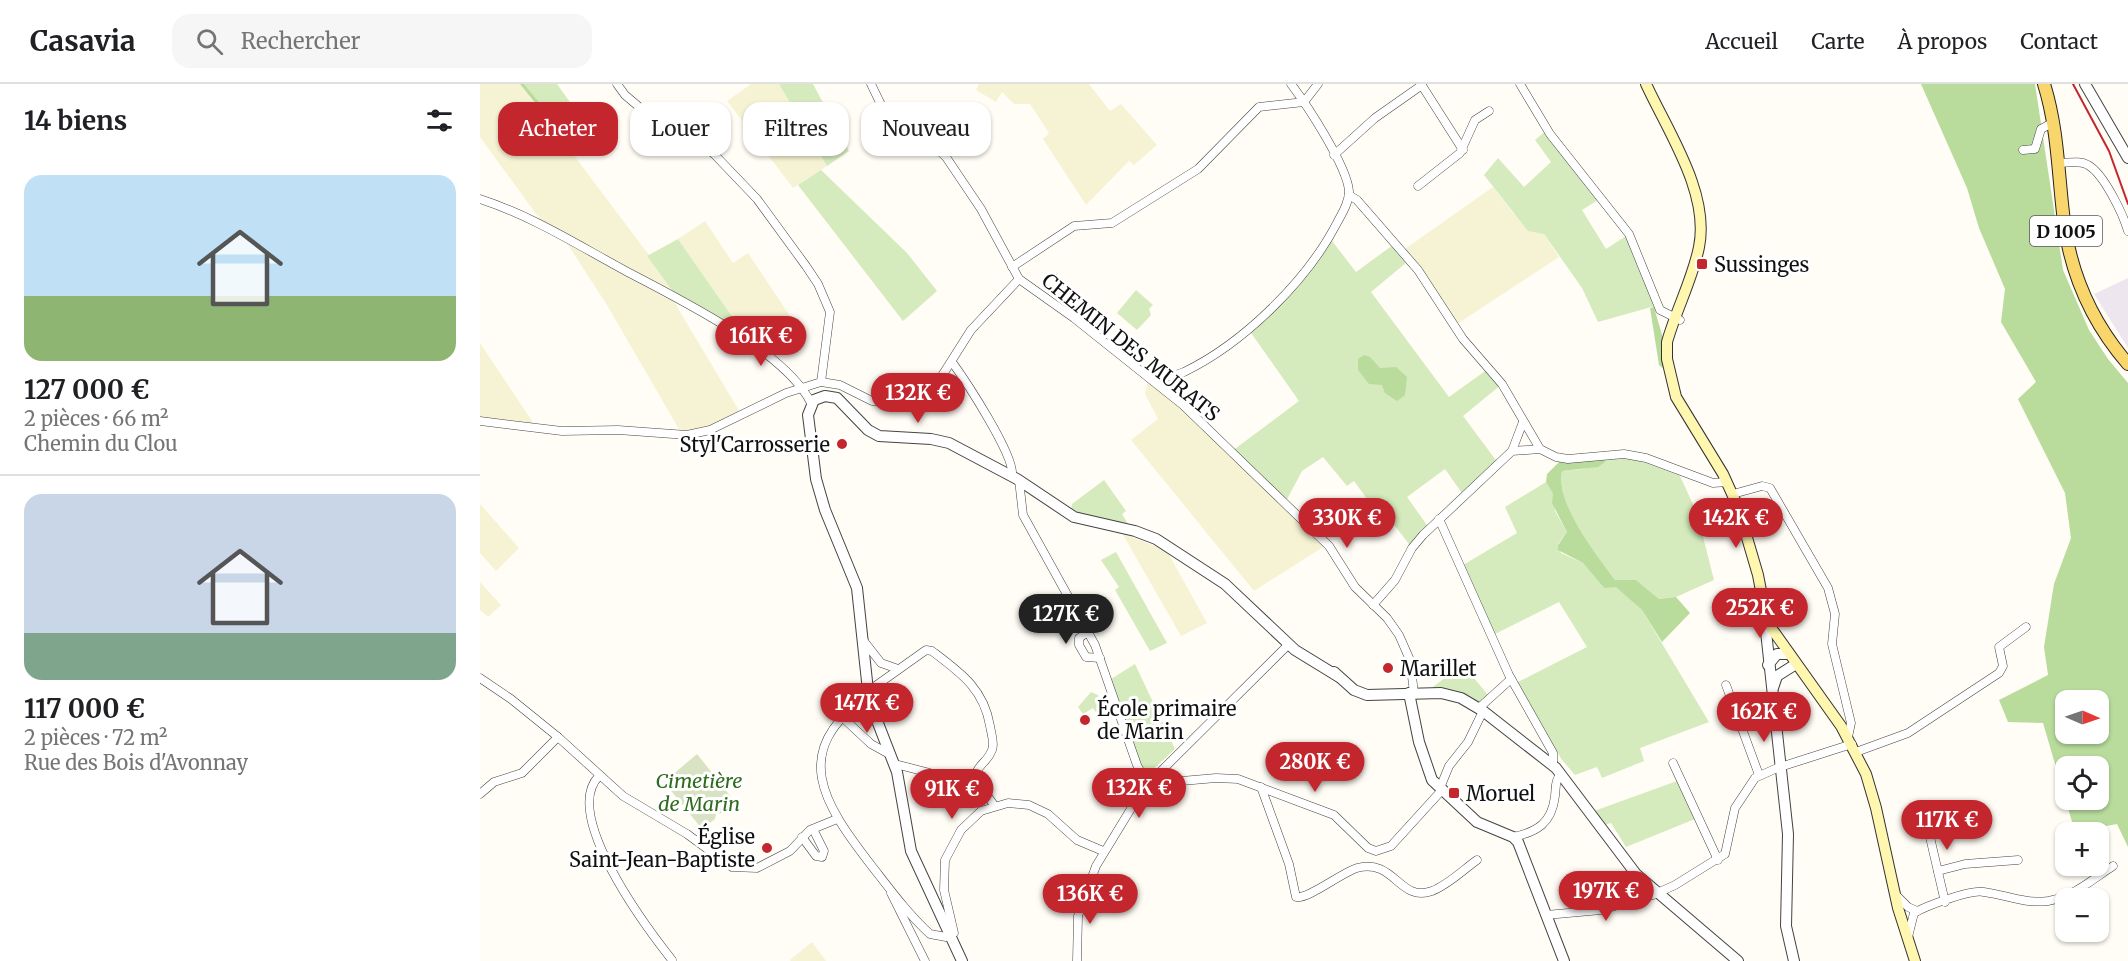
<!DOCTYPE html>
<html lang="fr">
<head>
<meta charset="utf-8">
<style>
  body { margin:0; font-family:Merriweather,serif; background:#f6f6f6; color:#202124; height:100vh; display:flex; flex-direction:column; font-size:22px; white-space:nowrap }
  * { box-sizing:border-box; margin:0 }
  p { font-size:20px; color:#757577 }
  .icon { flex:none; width:33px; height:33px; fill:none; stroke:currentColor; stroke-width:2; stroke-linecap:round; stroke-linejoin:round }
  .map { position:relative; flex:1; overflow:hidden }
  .sheet { display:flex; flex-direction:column; background:#fff; width:480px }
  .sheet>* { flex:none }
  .hud { position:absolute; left:18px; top:18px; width:570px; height:54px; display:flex; gap:12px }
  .needle { width:39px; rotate:92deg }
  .tools { position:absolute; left:1575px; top:606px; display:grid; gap:12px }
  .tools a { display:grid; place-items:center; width:54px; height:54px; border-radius:12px; background:#fff; box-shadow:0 2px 4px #0004; font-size:30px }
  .price { position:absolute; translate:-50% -51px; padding:0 14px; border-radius:21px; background:#c4262e; color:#fff; font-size:20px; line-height:39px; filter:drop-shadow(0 2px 3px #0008) }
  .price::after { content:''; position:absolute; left:50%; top:36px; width:18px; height:14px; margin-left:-9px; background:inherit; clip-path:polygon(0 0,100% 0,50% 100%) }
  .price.current { background:#222; color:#fff }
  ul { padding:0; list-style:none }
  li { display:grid; align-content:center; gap:12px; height:318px; padding:0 24px }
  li+li { border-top:2px solid #e0e0e0 }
  li span { display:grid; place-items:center; height:186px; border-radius:18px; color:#555 }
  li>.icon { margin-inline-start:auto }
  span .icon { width:108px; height:108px; fill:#fffc; stroke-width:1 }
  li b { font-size:26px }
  h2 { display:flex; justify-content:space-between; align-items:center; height:72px; padding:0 24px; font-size:26px }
  .chip { padding:0 21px; border-radius:18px; background:#fff; box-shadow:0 2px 4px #0004; font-size:21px; line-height:54px }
  .chip.current { background:#c4262e; color:#fff }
  header { display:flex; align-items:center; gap:36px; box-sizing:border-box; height:84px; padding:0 30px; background:#fff; border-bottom:2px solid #e0e0e0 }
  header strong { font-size:28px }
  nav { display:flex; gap:33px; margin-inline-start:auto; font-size:21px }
  .search { width:420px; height:54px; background:#f6f6f6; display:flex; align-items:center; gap:15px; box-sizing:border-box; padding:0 21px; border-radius:18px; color:#757577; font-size:22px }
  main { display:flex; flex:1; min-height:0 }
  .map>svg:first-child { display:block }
  .industrial { fill:#eee6ef }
  .farmland { fill:#f6f3d4 }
  .green { fill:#d5ebbd }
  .forest { fill:#b9dc9c; fill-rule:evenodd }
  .cemetery { fill:#d9e3c4 }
  .plaza { fill:#f1ede2 }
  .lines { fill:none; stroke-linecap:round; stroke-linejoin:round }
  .minor-casing { stroke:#444; stroke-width:9 }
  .tertiary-casing { stroke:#444; stroke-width:12 }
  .secondary-casing { stroke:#333; stroke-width:12 }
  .primary-casing { stroke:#222; stroke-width:14 }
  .minor { stroke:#fff; stroke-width:8 }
  .tertiary { stroke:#fff; stroke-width:10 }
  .secondary { stroke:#fff6b0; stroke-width:10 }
  .primary { stroke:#f9d66b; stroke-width:12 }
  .rail { stroke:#c4262e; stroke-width:2 }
  .poi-dot { fill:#c4262e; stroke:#fff; stroke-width:2 }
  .labels { text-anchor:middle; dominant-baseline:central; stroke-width:6; stroke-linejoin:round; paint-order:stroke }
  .shield { fill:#fff; stroke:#585858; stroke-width:1.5 }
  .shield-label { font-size:18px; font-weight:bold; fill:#111 }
  .poi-label { font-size:20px; fill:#111; stroke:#fff; text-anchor:start }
  .street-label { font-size:20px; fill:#111; stroke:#fff }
  .park-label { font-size:20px; font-style:italic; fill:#2f6b1f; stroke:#fff }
</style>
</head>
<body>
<header>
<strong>Casavia</strong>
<div class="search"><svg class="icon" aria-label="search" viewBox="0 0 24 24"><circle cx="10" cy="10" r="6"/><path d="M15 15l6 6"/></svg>Rechercher</div>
<nav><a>Accueil</a><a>Carte</a><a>À propos</a><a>Contact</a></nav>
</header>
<main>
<section class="sheet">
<h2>14 biens<svg class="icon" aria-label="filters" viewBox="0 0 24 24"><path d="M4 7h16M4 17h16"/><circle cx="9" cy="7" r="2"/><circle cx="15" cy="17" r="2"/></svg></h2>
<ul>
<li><span style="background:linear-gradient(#bfe0f5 65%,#8fb573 0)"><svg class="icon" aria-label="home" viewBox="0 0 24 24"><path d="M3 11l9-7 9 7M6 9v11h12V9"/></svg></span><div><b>127 000 €</b><p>2 pièces · 66 m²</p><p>Chemin du Clou</p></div></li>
<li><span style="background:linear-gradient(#c9d6e8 75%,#7fa58c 0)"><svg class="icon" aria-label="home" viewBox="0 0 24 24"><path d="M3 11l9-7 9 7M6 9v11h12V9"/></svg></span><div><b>117 000 €</b><p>2 pièces · 72 m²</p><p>Rue des Bois d'Avonnay</p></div></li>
</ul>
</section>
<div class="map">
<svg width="1648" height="877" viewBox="0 0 1648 877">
  <rect width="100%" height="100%" fill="#fffdf5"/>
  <path class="industrial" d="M1648,194v70l-34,-54z"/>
  <g class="farmland">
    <path d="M0,0h40l129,171 -2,1 27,37 -132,-71 -62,-85z"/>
    <path d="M271,0h28l48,82 -34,22 -66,-87z"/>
    <path d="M499,0h110l21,27 11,-7 36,41 -23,20 -5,-4 -43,44 -43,-66 6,-6 -19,-29h-16l-12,-12 -6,10 -20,-12z"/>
    <path d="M1013,103l21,27 29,19 16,24 -105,69 -52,-75z"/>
    <path d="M225,137l28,42 15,-10 42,63 -19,13 4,7 -3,20 -23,-15 -71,-102z"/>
    <path d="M83,153l107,58 71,119 -26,13 -32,9 -76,-131z"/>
    <path d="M0,259l56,84 -56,-6z"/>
    <path d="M669,294l179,166 -74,47 -123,-151 27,-21 -13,-25z"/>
    <path d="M0,420l39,44 -23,23 -16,-18z"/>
    <path d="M642,449l45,18 40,72 -26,13z"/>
    <path d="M0,498l21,23 -13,12 -8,-7z"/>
    <path d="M332,858l14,19h-35l-1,-1z"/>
  </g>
  <g class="green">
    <path d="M44,0h33l30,42 -17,13z"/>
    <path d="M299,0h34l36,67 -22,15z"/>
    <path d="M1067,46l54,68 -19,12 24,39 20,-13 29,70 -57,16 -16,-34 -38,-54 -16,-3 -44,-56 14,-17 26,29 27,-25 -16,-22z"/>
    <path d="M341,86l86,83 30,38 -34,30 -105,-136z"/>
    <path d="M849,153l27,35 37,-27 14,17 -36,30 78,105 39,-28 14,15 -39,32 35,47 -34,33 -19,-27 -38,28 22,31 -17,20 -20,-26 -18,-9 -4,-10 -16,-22 -7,5 -24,-29 -21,14 -17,32 -53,-52 67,-50 -50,-71 16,-16z"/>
    <path d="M198,155l71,102 -75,-48 -27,-37z"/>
    <path d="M656,206l17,15 -4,4 2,6 -14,15 -20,-17z"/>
    <path d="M1135,373l18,1 47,18 17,37 17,67 -38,17 -17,2 -23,-19h-21c-18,-25 -60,-77 -53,-109l22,-2 20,-11z"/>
    <path d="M624,396l22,31 -4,3 6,10 -44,-8 -13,-6 1,-6z"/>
    <path d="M1066,398l7,12 2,17 12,21 -9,12 3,9 22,10 21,25 12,-2 26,24 67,112 -69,26 4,13 -42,17 -5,-11 -22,8 -13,-15 -46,-77 71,-36 -28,-45 -66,33 -30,-70 54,-32 -12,-26z"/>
    <path d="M636,468l51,91 -17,8 -35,-61 4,-3 -18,-27z"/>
    <path d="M655,580l40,85 -25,23h-4l-5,-6 -30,-87z"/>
    <path d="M983,581l25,30 -9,8 -49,-14z"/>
    <path d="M611,608l7,3 6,22 -3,2 -8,-11 -10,6 -5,-7z"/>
    <path d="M1197,697l18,38 -69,28 -15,-24 -7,2 -10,-14z"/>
  </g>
  <g class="forest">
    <path d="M40,0h4l46,55 -4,3z"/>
    <path d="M1441,0h114l28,186 26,60 19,29 20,24v464l-11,-23 -42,8 -32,-109 -35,-1 -9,-22 49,-25 -4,-28 10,-63 17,-46 -6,-45 -47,-94 18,-17 -35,-60 4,-33 -26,-61 -12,-40zM1586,616h32v34h-32zM1586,682h32v34h-32z"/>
    <path d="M1174,223l10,35v27l-5,-4 -9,-57z"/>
    <path d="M884,271l6,2 10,11 16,-1 11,10 -2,18 -8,6 -12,-8 -3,-8 -13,-1 -11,-14v-11z"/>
    <path d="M1124,374l1,4 -7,5 -36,4c-7,32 35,84 53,109h21l23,19 17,-2 14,16 -28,29 -20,-32 -26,-23 -12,1 -21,-25 -25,-13v-5l9,-13 -15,-29 1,-9 -7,-12 1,-8 12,-12z"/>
  </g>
  <path class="cemetery" d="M217,670l38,48 -13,11 -6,1 -1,5 -13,10 -38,-47z"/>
  <path class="plaza" d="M250,739l7,11 8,-3 -1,10 -8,6h-7l-7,-8 1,-10z"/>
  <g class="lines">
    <defs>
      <g id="minor">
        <path d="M137,0l8,11 26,22 39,16 24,21 43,45 49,67 12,18 12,28 -9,70"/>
        <path d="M391,0l17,35 39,21 19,17 35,52 38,70 55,39 109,87 146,141 26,41 32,31 12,17 11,25 4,33"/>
        <path d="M941,0l42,66"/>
        <path d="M1040,0l30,50 79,100 31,76 20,10"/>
        <path d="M824,18l14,-18"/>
        <path d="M1543,66l12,-1 6,-20 13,-7"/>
        <path d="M854,71l41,-37 47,-33"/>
        <path d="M1579,79c10,0 21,-3 29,2 16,9 35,49 40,66"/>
        <path d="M938,102l42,-33 15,-33 14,-9"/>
        <path d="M869,111l8,5 61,70 45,69 39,45 38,65"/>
        <path d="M0,115c52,17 96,45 144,71 52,28 161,80 187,133"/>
        <path d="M532,183l62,-41 38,-3 86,-54 61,-62 45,-5"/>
        <path d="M472,278c13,18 64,95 60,114"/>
        <path d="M669,294c12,-1 24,-1 35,-6 60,-29 124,-92 154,-151 5,-9 11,-19 11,-30 -2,-25 -42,-86 -58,-107"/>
        <path d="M0,337l82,10 56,-1 69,5 23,-5 76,-37 35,-11 19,3 32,16 21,1 45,-20 33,-52 48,-51"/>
        <path d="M1032,367l11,-29"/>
        <path d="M539,396l4,35 72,130 42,120 10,19"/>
        <path d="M1253,410l29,-8 8,2 58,100 7,26 -3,30 19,79 -3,14"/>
        <path d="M959,435l70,156 44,78v12"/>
        <path d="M893,521l22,-25 17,-32 11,-13 89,-84 28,-2 16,8 12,2 56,-5 22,4 67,25 14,-1"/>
        <path d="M608,548l-9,6v7l7,12 14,1"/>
        <path d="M383,556l18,23 17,6"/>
        <path d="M0,594l31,21 47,38 65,59 64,38 45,33 25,1 33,-17 20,-21 27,-11"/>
        <path d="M1246,601l33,90"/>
        <path d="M387,608l59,-42 6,1c29,22 52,38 58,75 1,7 5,17 2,24 -6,16 -18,13 -17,36"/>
        <path d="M388,612c-80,55 -44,108 3,169 18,23 37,49 59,69l16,3 8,-4 -10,-43 1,-30 16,-30 20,-19 27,-8 21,2 19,9 29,26 26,11"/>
        <path d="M999,624l32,-29"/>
        <path d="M361,632l30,28 20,11"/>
        <path d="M1376,668l52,-19 91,-60 4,-7 -4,-19 27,-20"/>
        <path d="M1193,679l45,97"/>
        <path d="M415,680l77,20 14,10 8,11"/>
        <path d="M119,692c-38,38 47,151 73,184"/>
        <path d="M667,700l69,-6 22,1 96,36 34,33 8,3 15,-5 51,-56"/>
        <path d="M781,703l28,77 7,33c11,3 45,-24 61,-29 38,-10 42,35 75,23 16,-6 31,-21 45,-31"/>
        <path d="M960,704l9,-22 19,-24 15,-31"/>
        <path d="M0,710l14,-12 28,-9 36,-36"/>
        <path d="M1443,723l22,95"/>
        <path d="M322,753l14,19 6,1 2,-6 -11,-22"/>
        <path d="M1033,753c24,-5 39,-14 42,-41 1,-9 0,-16 6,-22"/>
        <path d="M1458,787l27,-7 53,-4"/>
        <path d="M411,809l34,68"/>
        <path d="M1415,810l13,13 9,4"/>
        <path d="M1066,831l55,-5 52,-15 22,-10 50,-31 10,-46 20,-30 22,-10 75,-24"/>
        <path d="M1428,853l6,-24c12,-7 57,-24 70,-21 22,3 41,12 64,9 25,-4 45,-22 65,-35"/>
        <path d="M597,877l1,-45 18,-50 47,-77 145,-144"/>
      </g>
      <g id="tertiary">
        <path d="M1605,0l43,74"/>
        <path d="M1284,529l24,221 -2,92 8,35"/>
        <path d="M1288,581l9,-11h12"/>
        <path d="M854,588l20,18 13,5 74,-2 20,5 22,13 73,57 80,106 102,87"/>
        <path d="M1293,604l4,-12 19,-12"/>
        <path d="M929,609l10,49 13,38 45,42 36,15 5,5 46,119"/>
        <path d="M482,877l-51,-110 -14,-79 -28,-72 -12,-112 -32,-78 -9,-31 -8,-64 6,-15 11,-4 12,2 31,32 11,6 52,3 18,4 68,36 57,38 61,14 21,8 69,45 70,66 44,27"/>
      </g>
      <path id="secondary" d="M1166,0c22,48 64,109 53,163 -6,31 -23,63 -32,95v17l9,38 47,77 15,33 20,68 9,47 74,104 25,48 10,34 22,100 17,53"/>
      <path id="primary" d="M1564,0c15,48 14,96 21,145 8,50 30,97 63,135"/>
    </defs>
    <use href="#minor" class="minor-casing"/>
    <use href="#tertiary" class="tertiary-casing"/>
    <use href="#secondary" class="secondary-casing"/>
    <use href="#primary" class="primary-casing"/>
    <use href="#minor" class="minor"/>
    <use href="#tertiary" class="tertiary"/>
    <use href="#secondary" class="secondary"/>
    <use href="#primary" class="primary"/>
    <path class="rail" d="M1593,0l36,67 19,53"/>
  </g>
  <g class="poi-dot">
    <rect x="1216" y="174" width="12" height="12" rx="3"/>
    <circle cx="362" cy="360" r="6"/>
    <circle cx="908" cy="584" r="6"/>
    <circle cx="605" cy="636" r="6"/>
    <rect x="968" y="703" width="12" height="12" rx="3"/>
    <circle cx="287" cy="764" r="6"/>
  </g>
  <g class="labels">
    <rect class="shield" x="1550" y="132" width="72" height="30" rx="4.5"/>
    <g class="shield-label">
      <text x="1586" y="147">D 1005</text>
    </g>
    <g class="poi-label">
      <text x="1234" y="180">Sussinges</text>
      <text x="350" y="360" text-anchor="end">Styl'Carrosserie</text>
      <text x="920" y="584">Marillet</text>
      <text x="617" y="624">École primaire<tspan x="617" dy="23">de Marin</tspan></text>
      <text x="986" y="709">Moruel</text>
      <text x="275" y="752" text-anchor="end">Église<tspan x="275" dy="23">Saint-Jean-Baptiste</tspan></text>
    </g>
    <g class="street-label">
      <text transform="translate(651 263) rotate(39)">CHEMIN DES MURATS</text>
    </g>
    <g class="park-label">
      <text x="219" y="696">Cimetière<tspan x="219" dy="23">de Marin</tspan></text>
    </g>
  </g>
</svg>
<div class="tools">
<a><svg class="needle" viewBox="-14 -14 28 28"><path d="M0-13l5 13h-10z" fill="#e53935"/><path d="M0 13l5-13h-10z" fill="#757577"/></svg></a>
<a><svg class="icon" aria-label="locate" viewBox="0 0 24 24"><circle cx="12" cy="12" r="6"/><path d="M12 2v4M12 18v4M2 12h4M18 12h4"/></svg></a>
<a>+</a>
<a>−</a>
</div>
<b class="price" style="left:281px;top:283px">161K €</b>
<b class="price" style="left:438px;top:340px">132K €</b>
<b class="price" style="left:867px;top:465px">330K €</b>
<b class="price" style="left:1256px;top:465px">142K €</b>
<b class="price" style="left:1280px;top:555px">252K €</b>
<b class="price current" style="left:586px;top:561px">127K €</b>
<b class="price" style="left:387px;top:650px">147K €</b>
<b class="price" style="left:1284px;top:659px">162K €</b>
<b class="price" style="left:835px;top:709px">280K €</b>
<b class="price" style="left:659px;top:735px">132K €</b>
<b class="price" style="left:472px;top:736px">91K €</b>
<b class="price" style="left:1467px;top:767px">117K €</b>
<b class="price" style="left:1126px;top:838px">197K €</b>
<b class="price" style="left:610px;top:841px">136K €</b>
<div class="hud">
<a class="chip current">Acheter</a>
<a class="chip">Louer</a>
<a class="chip">Filtres</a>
<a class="chip">Nouveau</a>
</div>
</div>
</main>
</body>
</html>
